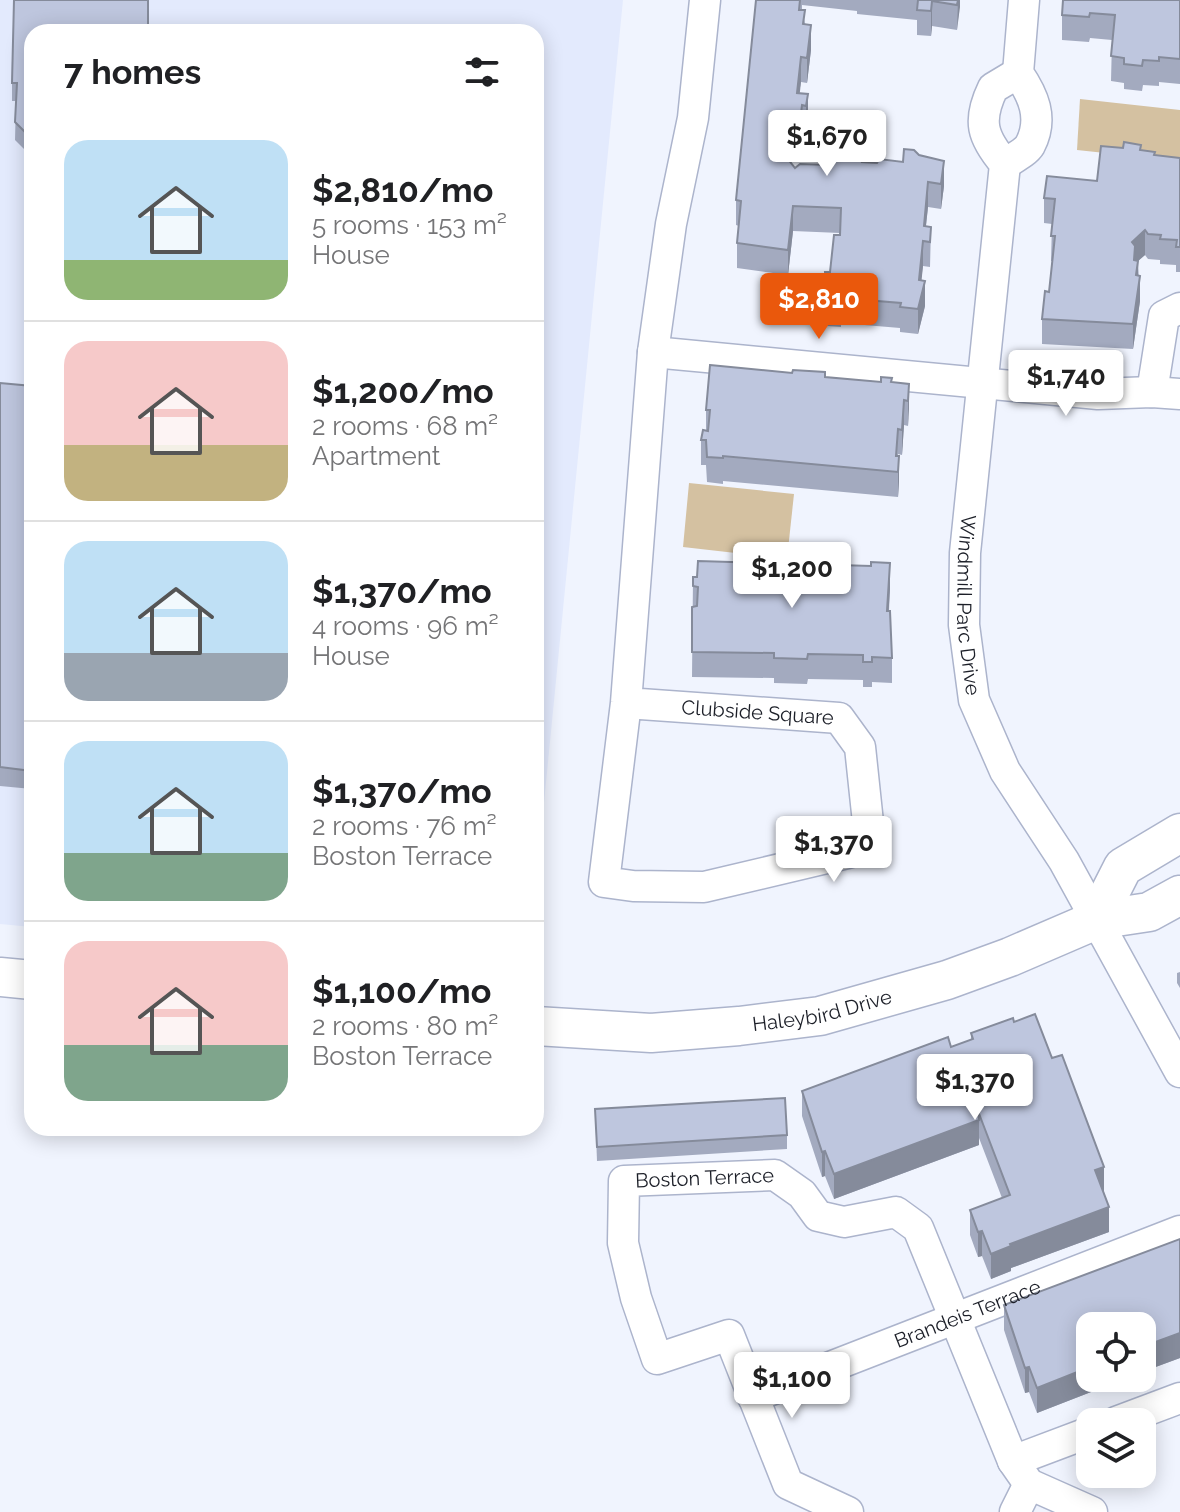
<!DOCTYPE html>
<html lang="en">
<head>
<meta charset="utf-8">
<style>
  body { margin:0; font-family:Raleway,sans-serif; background:#f6f6f6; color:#202124; height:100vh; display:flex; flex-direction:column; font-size:30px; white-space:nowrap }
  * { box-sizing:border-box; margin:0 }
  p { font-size:26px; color:#757577 }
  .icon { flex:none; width:44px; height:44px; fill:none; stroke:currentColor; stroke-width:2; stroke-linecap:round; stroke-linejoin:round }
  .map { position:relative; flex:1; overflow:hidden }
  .side { position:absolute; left:24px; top:24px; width:520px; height:1112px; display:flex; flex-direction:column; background:#fff; border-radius:24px; box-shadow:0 4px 20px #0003 }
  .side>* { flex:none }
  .tools { position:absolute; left:1076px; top:1312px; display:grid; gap:16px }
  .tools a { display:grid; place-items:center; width:80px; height:80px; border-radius:16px; background:#fff; box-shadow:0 4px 20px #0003; font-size:40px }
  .price { position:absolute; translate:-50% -68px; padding:0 18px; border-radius:8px; background:#fff; color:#222; font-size:26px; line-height:52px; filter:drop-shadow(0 2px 4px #0008) }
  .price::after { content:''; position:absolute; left:50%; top:48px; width:24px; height:18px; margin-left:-12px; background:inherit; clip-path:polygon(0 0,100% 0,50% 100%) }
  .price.current { background:#ea580c; color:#fff }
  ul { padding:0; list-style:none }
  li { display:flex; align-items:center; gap:24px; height:200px; padding:0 40px }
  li+li { border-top:2px solid #e0e0e0 }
  li span { display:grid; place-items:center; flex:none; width:224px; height:160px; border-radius:24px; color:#555 }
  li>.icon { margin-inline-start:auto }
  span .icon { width:96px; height:96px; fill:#fffc; stroke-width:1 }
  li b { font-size:34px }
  h2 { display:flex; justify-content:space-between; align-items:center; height:96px; padding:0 40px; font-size:34px }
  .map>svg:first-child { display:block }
  .built { fill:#e3eafd }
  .green { fill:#d4c1a1 }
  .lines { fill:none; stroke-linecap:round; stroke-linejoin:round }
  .minor-casing { stroke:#acb4cc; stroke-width:33 }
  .tertiary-casing { stroke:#acb4cc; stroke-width:41 }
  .minor { stroke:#fff; stroke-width:30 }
  .tertiary { stroke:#fff; stroke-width:38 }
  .wall { fill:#a3aabf }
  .shaded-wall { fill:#858b9b }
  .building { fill:#bec6de; stroke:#858b9b; stroke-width:2 }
  .labels { text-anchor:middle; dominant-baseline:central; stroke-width:8; stroke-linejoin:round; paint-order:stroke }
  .street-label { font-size:20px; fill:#1c1f28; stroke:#fff }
</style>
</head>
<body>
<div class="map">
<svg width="1180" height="1512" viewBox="0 0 1180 1512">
  <rect width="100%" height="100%" fill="#f0f4fe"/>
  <path class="built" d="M0,0h623l-87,884v-852h-504v895l-32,-3z"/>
  <g class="green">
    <path d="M1080,99l100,11v51l-103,-11z"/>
    <path d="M689,483l105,11 -7,65 -104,-12z"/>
  </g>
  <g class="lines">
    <defs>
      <g id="minor">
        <path id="s1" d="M1018,73l-25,15c-16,33 -11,49 12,76l-40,389 -1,72 10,75 31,71 59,90 116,211"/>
        <path d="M1005,164c7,-5 21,-12 25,-19 14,-27 3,-50 -12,-72l6,-73"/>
        <path d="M653,352l445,42 54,-2 28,2"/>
        <path d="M1152,392l12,-76 16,-8"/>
        <path id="s2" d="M626,703l213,15 21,29 9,85 -21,21 -144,34 -71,-1 -29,-4 22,-179 27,-351 18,-128 22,-106 12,-118"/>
        <path id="s3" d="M753,1397l427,-166"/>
        <path d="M1116,1422l64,-24"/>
        <path d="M1013,1461l77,-29"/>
        <path id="s4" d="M848,1512l-60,-28 -59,-149 -72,24 -21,-61 -13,-55 1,-62 151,-6 27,19 16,22 26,6 52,-10 22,16 95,233 16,23 63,28"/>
        <path d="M1015,1512l14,-28"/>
      </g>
      <g id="tertiary">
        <path d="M1096,920l27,-53 57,-34"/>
        <path d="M0,977l32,3"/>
        <path id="s5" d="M536,1026l115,7 88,-7 81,-10 127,-36 63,-23 86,-37 53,-8 31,-17"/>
      </g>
    </defs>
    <use href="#minor" class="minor-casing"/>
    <use href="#tertiary" class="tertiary-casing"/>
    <use href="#minor" class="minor"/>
    <use href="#tertiary" class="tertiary"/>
  </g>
  <g class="wall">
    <path d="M756,0h204l-3,30 -25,-4 -1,10 -14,-1v-15l-60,-6v-3l-55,-6v5l9,40 -4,33 -6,-1 -2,11 9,1v25l-2,12 -4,-1 -2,17 -7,-1 -2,17 4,5 68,-6 14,1 26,-1 1,-13 40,37 -3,23 -13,-2 -2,19 5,1 -1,40 -7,-1 -2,14 4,26 -7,28 -18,-2v-4l-59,-5v4l-14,-1 -2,-29v-25h5l10,-39 -47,-2 -5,44 -51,-7v-25l2,-17 -3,-1v-25z"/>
    <path d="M1180,0v84l-21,-2v4l-16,-1 -1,6 -18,-2v-6l-13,-2 1,-41 -22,-2 -1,4 -27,-2v-25z"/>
    <path d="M32,32v125l-17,-17 1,-39h-4v-18z"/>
    <path d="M1141,150l14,5 25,3v114h-4v-7l-16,-1v-4l-12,-1 -3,-4 -7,6 2,40 -7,48 -91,-5v-25l7,-27 3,-31h-1l1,-37 -8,-1v-25l53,-17z"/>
    <path d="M825,377l84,7 -1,42 -4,-1 -2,30 -4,-1 1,27 -1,16 -175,-16v3l-16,-2 -1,-17h-5v-25l5,-9v-21z"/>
    <path d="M0,383l32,3v403l-32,-3z"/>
    <path d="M693,577l197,11 -1,23 3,47v25l-20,-1v5h-9v-7l-55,-1 -1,5 -33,-1v-5l-82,-1z"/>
    <path d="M1180,972v16l-3,-5v-10z"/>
    <path d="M971,1033l133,159 5,40 -98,36v3l-20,8 -9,-23 -4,1 -8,-22v-25l32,-12 -23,-60v7l-145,54 -9,-23 -3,1 -20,-61v-25l149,-44 20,-7z"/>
    <path d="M595,1109l192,26v14l-190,12z"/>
    <path d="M1180,1239v119l-38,14 -52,6h37l-90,35 -8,-21 -4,1 -21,-63v-25z"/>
  </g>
  <g class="shaded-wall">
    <path d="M958,0h2v7l-3,23z"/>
    <path d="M932,1v25l-1,10v-25z"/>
    <path d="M811,25v25l-4,33v-25z"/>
    <path d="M801,57v25l-4,36v-25z"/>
    <path d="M808,94v25l-2,12v-25z"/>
    <path d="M802,105v25l-2,17v-25z"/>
    <path d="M793,121v25l-2,17 -7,-9z"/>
    <path d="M944,161v25l-3,23v-25z"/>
    <path d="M928,182v25l-4,35v-16z"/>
    <path d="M793,206v25l-5,44v-25z"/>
    <path d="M1145,230v25l-7,6v25l-6,-44z"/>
    <path d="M923,241v25l-4,39v-25z"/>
    <path d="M1140,276v25l-7,48v-25z"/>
    <path d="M925,281v25l-7,28v-25z"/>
    <path d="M909,384v25l-1,17v-25z"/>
    <path d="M904,400v25l-2,30v-25z"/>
    <path d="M899,456v25l-1,16v-25z"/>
    <path d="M890,563v25l-3,48v-25z"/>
    <path d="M979,1120v25l-145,54v-25z"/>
    <path d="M825,1151v25l-3,1v-25z"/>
    <path d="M1104,1167v25l-9,3v-25z"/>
    <path d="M1109,1207v25l-98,36v3l-20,8v-25l19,-10z"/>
    <path d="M982,1231v25l-4,1v-25z"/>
    <path d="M1180,1333v25l-38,14v-25z"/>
    <path d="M1029,1367v25l-4,1v-25z"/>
    <path d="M1090,1367v11h37l-90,35v-25z"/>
  </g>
  <g class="building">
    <path d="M14,0h134v32h-116v107l-17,-17 2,-39h-5z"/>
    <path d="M756,0h44l-1,10h6l-2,14 8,1 -4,33 -6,-1 -4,36 11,1 -2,12 -4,-1 -2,17 -7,-1 -2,17 -2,1v12l-5,3 11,14 5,-4 29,1 1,-8 4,1 1,-9 11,1 17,8 -1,4 15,1 2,-4 24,3 1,-13 10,1 5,5 25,6 -3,23 -13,-2 -4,44 7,1 -1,15 -7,-1 -4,39 6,1 -7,28 -18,-2 1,-4 -60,-5v4l-14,-1 -2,-29h5l4,-37h6l1,-27 -48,-2 -5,44 -51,-7 4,-42 -5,-1z"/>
    <path d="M918,0h40l-1,5 -25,-4 -1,10 -14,-1z"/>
    <path d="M1063,0h117v59l-21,-2v4l-16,-1 -1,6 -18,-2v-6l-13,-2 4,-41 -25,-2 -1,4 -27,-2z"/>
    <path d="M1124,142l17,3 -1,5 15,2 -1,3 26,3v89h-4l1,-7 -17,-1 1,-4 -13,-1 -3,-4 -13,12 3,4 -1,14 4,1 -2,14 4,1 -7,48 -91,-5 3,-28 4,1 6,-56h-4l4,-37 -11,-1 3,-22 50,5 4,-35 22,2z"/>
    <path d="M710,365l82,8 1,-3 32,2v5l56,5v-5l11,1 -1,4 18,2 -1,17 -4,-1 -2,30 -4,-1 -2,27h3l-1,16 -175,-16v2l-16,-1 -1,-17h-5l2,-10 5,1 2,-21h-4z"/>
    <path d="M0,383l32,3v385l-32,-4z"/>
    <path d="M698,561l173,5v-4l19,1 -3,48h3l2,47 -20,-1v5h-9v-7l-55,-1 -1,5 -33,-1v-5l-82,-1v-45l5,-1 1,-19 -5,-1v-9h4z"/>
    <path d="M1035,1014l17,44 10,-3 42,112 -9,3 14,37 -99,37 1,2 -20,8 -9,-23 -4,1 -8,-22 40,-15 -32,-84 1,9 -145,54 -9,-23 -3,1 -20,-61 146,-54 3,10 22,-8 -2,-6 42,-15 1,4z"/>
    <path d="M785,1098l2,37 -190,12 -2,-38z"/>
    <path d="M1180,1239v94l-38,14v-21h-52v41l-53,21 -8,-21 -4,1 -21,-63z"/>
  </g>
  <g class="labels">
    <g class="street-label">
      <text stroke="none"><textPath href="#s1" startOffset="556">Windmill Parc Drive</textPath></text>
      <text stroke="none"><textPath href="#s2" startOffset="132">Clubside Square</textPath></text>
      <text stroke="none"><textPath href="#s5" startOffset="288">Haleybird Drive</textPath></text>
      <text stroke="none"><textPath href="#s4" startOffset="566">Boston Terrace</textPath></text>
      <text stroke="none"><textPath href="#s3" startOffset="230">Brandeis Terrace</textPath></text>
    </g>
  </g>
</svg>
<div class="tools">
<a><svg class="icon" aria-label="locate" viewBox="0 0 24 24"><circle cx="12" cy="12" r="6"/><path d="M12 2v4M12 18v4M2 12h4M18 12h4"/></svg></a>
<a><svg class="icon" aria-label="layers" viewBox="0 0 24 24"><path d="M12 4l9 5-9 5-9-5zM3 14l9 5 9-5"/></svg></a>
</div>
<b class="price" style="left:827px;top:178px">$1,670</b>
<b class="price current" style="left:819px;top:341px">$2,810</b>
<b class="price" style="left:1066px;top:418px">$1,740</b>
<b class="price" style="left:792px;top:610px">$1,200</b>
<b class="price" style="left:834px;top:884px">$1,370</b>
<b class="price" style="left:975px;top:1122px">$1,370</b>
<b class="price" style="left:792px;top:1420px">$1,100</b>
<section class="side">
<h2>7 homes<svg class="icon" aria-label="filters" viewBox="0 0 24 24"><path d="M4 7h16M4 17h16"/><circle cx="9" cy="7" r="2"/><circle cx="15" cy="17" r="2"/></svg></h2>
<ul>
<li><span style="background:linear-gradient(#bfe0f5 75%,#8fb573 0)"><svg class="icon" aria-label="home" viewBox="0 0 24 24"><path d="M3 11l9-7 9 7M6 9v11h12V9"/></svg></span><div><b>$2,810/mo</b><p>5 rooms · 153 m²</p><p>House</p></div></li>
<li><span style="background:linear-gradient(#f6c9c9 65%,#c2b280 0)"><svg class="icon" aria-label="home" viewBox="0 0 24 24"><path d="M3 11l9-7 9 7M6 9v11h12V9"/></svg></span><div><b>$1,200/mo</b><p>2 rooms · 68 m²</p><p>Apartment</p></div></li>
<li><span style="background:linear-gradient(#bfe0f5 70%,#9aa5b1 0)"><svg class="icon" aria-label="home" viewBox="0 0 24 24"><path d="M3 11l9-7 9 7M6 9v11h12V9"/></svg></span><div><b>$1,370/mo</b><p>4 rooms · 96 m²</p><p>House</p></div></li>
<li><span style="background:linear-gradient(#bfe0f5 70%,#7fa58c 0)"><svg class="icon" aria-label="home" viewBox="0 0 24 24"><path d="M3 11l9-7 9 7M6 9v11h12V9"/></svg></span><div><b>$1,370/mo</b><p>2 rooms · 76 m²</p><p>Boston Terrace</p></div></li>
<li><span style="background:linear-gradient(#f6c9c9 65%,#7fa58c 0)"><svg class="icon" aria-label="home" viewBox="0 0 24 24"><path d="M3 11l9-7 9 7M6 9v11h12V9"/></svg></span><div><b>$1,100/mo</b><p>2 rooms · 80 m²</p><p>Boston Terrace</p></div></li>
</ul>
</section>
</div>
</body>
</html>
